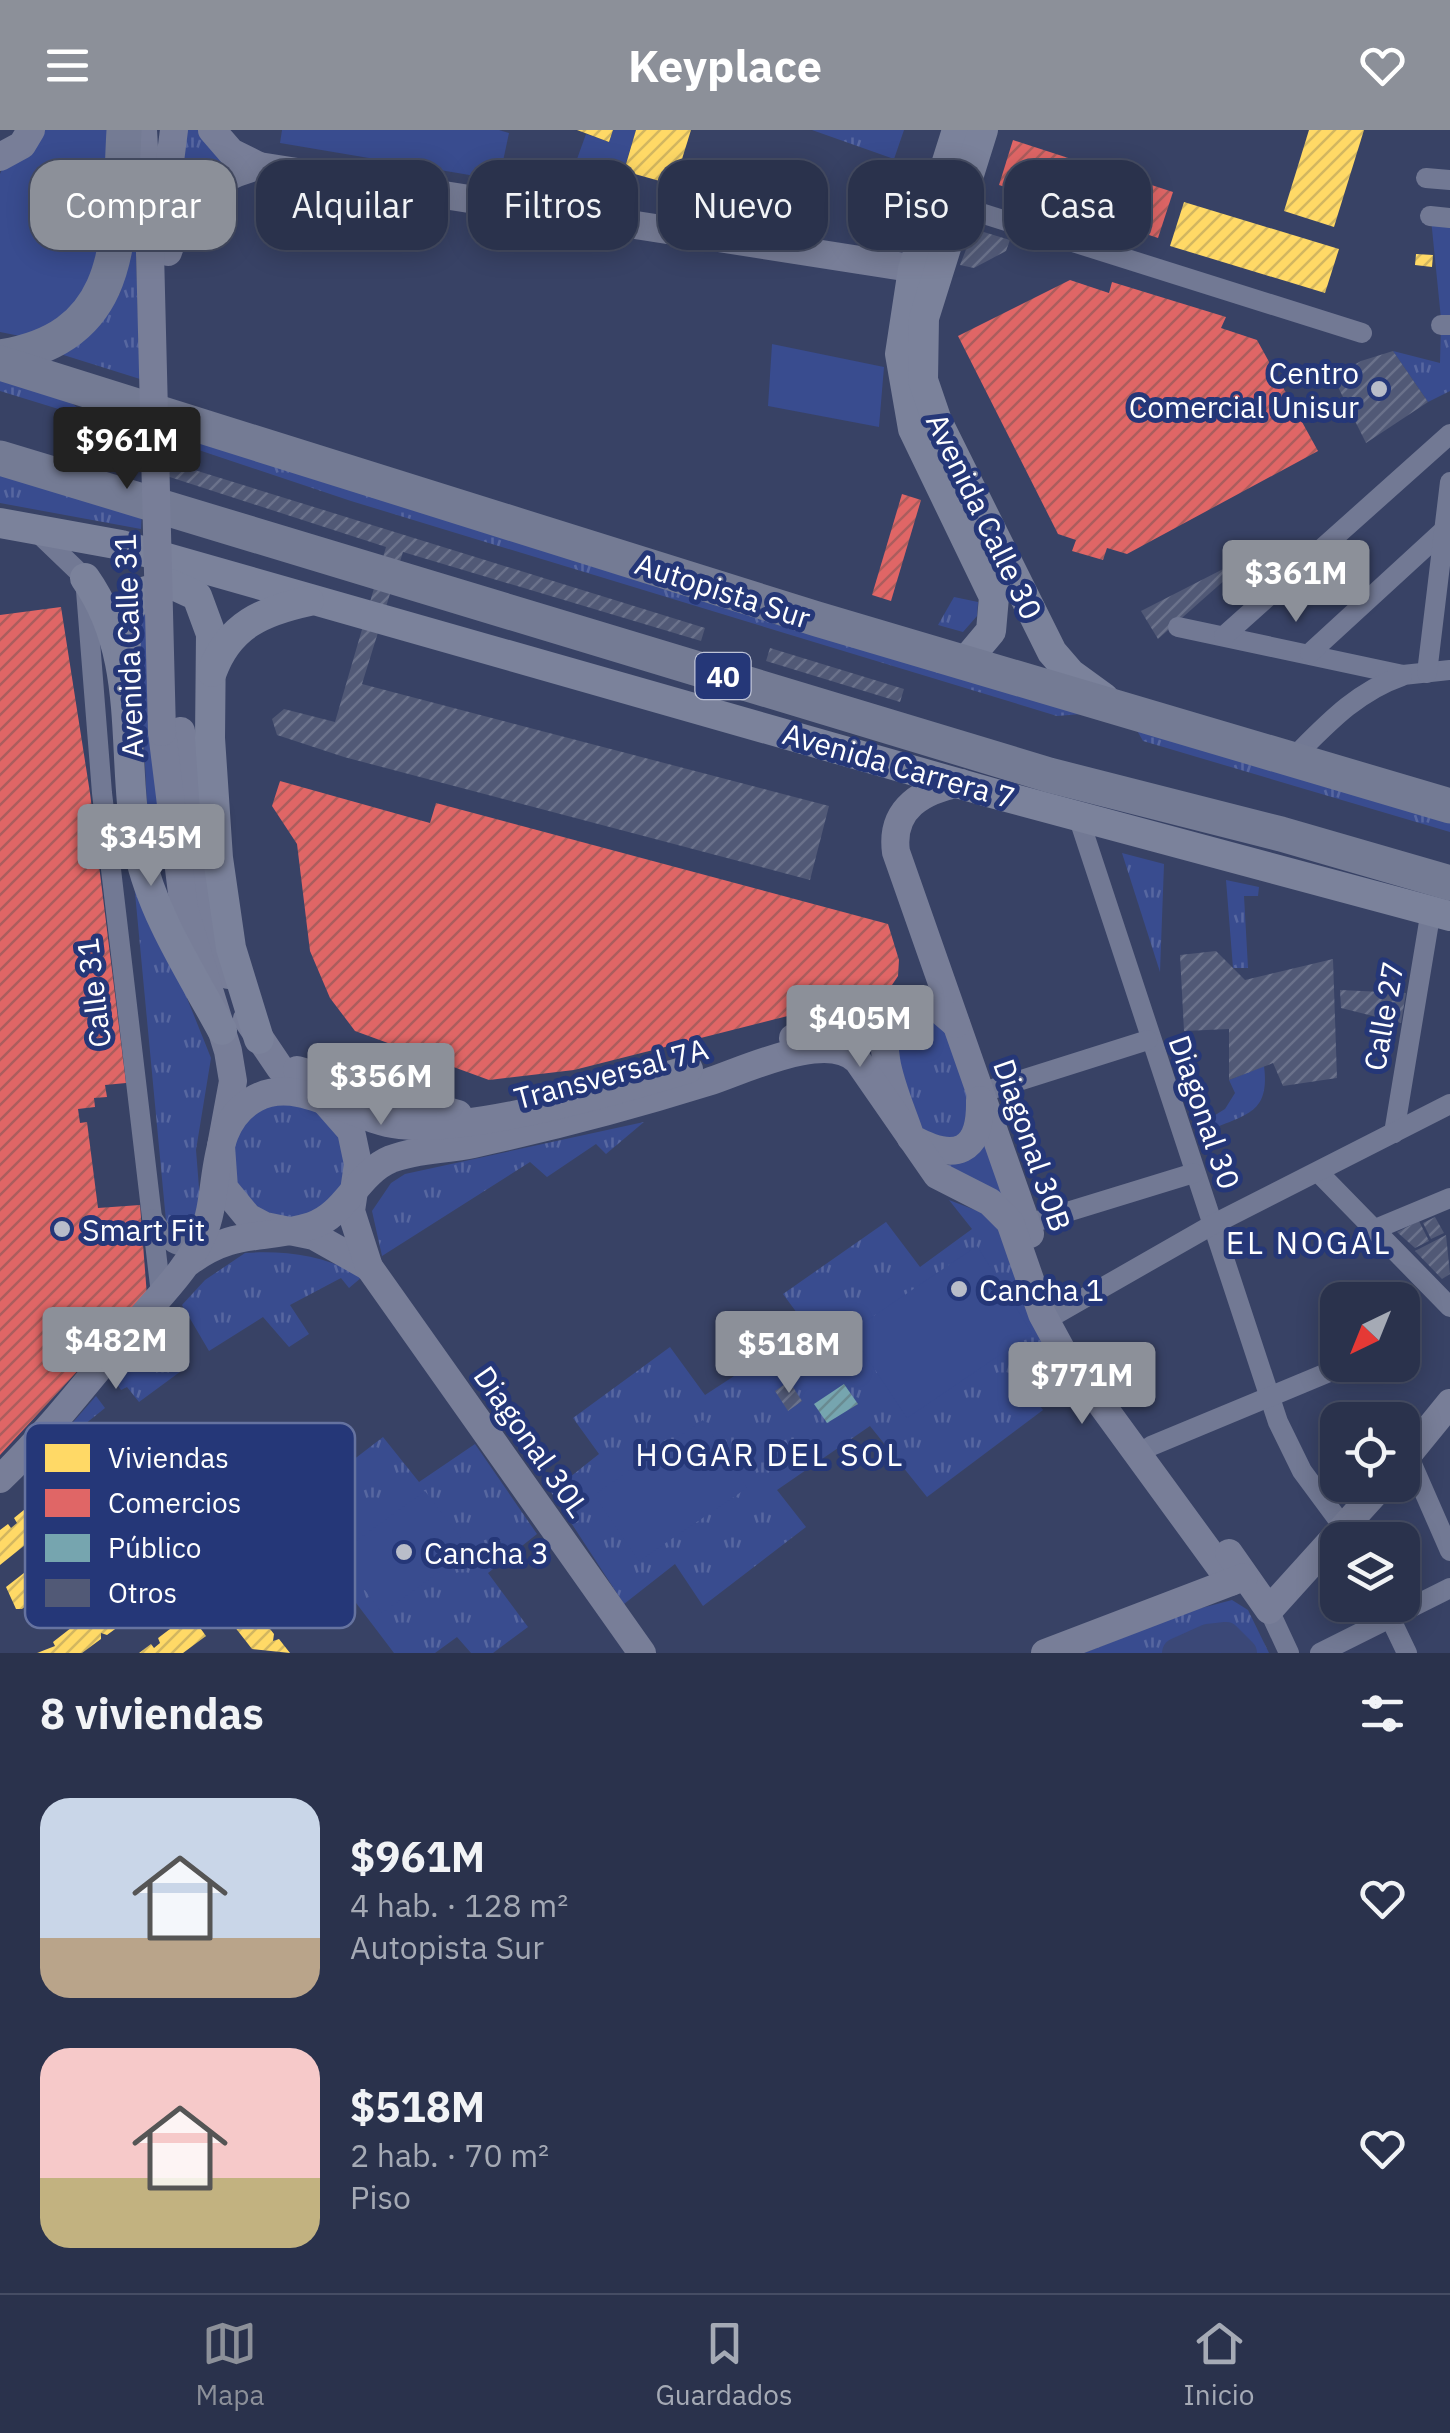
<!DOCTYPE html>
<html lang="es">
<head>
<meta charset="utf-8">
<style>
  body { margin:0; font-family:"IBM Plex Sans",sans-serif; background:#323a53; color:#f1f3f6; height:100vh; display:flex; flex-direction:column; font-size:38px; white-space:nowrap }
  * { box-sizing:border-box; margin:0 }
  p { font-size:32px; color:#a5aab5 }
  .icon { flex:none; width:55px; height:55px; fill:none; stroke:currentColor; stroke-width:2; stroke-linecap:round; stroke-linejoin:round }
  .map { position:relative; height:1523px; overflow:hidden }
  .panel { display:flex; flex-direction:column; background:#2a324c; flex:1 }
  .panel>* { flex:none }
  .banner { position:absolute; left:30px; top:30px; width:1390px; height:90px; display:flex; gap:20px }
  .needle { width:65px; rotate:223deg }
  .buttons { position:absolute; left:1320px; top:1152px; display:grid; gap:20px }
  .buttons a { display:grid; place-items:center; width:100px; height:100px; border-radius:20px; background:#2a324c; box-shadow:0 5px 25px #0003,0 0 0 2px #464d64; font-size:50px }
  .price { position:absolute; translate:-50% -85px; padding:0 22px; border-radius:10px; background:#8c9099; color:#fff; font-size:32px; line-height:65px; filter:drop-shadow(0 2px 5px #0008) }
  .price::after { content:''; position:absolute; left:50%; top:60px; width:30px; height:22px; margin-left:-15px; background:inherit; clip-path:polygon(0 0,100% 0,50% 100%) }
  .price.active { background:#222; color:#fff }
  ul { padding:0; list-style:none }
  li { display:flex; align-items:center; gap:30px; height:250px; padding:0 40px }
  li span { display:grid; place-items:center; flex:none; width:280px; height:200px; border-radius:30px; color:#555 }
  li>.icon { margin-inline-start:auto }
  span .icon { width:120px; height:120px; fill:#fffc; stroke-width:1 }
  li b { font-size:42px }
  h2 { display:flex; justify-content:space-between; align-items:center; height:120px; padding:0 40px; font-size:42px }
  .tag { padding:0 35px; border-radius:30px; background:#2a324c; box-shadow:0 5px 25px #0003,0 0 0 2px #464d64; font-size:35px; line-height:90px }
  .tag.active { background:#8c9099; color:#fff }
  header { display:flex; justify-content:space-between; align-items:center; height:130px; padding:0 40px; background:#8c9099; color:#fff; font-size:45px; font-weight:700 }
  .dock { display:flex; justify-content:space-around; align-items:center; height:140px; border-top:2px solid #464d64; background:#2a324c; font-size:28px; color:#a5aab5 }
  .dock a { display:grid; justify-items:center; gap:5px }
  .dock .active { color:#8c9099 }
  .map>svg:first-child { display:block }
  .grass { fill:url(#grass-tufts) }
  .park { fill:#394c8f }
  .homes { fill:url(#homes-hatch) }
  .shops { fill:url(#shops-hatch) }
  .public { fill:url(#public-hatch) }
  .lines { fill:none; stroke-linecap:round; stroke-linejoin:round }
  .river { stroke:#3b4877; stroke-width:30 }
  .building { fill:url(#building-hatch) }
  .street { stroke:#727994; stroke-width:20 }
  .secondary { stroke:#787e98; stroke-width:28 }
  .primary { stroke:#7b829b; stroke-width:30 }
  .highway { stroke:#747b94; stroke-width:35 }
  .secondary-bridge { stroke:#787e98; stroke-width:28 }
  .poi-dot { fill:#b9bdc9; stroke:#253778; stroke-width:4 }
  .labels { text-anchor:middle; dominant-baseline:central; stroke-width:10; stroke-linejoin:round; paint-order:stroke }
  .shield { fill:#253778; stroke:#bec3d6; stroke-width:2.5 }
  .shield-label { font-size:28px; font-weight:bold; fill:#fff }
  .poi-label { font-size:30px; fill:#fff; stroke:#253778; text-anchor:start }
  .street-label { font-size:30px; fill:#fff; stroke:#253778 }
  .neighbourhood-label { font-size:32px; letter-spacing:2.5px; fill:#fff; stroke:#253778 }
  .key { fill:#253778; stroke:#6673a0; stroke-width:2.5 }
  .key-label { font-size:28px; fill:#fff }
</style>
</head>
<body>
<header><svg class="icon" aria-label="menu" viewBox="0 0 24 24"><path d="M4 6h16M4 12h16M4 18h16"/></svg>Keyplace<svg class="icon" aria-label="heart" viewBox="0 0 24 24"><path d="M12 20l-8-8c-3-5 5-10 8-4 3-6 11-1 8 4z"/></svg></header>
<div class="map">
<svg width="1450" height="1523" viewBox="0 0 1450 1523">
  <defs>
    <pattern id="grass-tufts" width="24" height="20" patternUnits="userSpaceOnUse" patternTransform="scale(2.5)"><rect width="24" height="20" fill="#394c8f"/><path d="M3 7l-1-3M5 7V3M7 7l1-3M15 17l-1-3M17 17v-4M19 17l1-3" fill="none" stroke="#5767a0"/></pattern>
    <pattern id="homes-hatch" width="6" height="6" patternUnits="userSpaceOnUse" patternTransform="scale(2.5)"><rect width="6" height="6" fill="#ffd966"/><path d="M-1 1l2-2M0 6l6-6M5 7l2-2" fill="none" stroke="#d2b660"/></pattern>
    <pattern id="shops-hatch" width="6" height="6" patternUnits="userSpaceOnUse" patternTransform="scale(2.5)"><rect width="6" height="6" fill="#e06666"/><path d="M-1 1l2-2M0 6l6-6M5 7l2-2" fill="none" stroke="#ac5d5d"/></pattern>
    <pattern id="public-hatch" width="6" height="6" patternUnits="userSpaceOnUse" patternTransform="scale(2.5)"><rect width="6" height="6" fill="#76a5af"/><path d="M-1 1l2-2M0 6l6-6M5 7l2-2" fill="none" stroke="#698a91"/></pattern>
    <pattern id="building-hatch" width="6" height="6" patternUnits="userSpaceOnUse" patternTransform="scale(2.5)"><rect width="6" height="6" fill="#515976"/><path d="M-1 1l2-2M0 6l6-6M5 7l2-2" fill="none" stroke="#6b728b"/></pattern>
  </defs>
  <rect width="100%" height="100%" fill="#384265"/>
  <g class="grass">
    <path d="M182,0h22l31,34 -56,45z"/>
    <path d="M812,0h92l-10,29z"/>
    <path d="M133,29l7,220 -86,-27 55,-43 11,-16z"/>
    <path d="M1441,195l9,2v64l-22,11 -35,-51 47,12z"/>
    <path d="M0,245l62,20 29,24 -91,-28z"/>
    <path d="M105,277l976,307 -24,2 -706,-215 -221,-74z"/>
    <path d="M0,340l142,40 -1,19 -141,-26z"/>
    <path d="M954,467l24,5 -1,14 -14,16 -25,-7z"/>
    <path d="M146,480l21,256 -20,-60 -9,-187z"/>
    <path d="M1131,590l319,98v14l-307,-91z"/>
    <path d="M1122,723l42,11 -4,108z"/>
    <path d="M132,731l79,197 -15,92 5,63 -16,26 -19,-18z"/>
    <path d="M1226,750l33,7 -1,9h-14l4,72h-15z"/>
    <path d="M925,883l22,16 28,78 -8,32h-43l-29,-89 5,-32z"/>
    <path d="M1264,936c6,47 -17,48 -54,64l-3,-10 18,-11 10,-16 -6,-13z"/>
    <circle cx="289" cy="1030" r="58"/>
    <path d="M644,992l-38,32 -10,-10 -49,33 -17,-15 -148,94 -10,-45 19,-28 14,-9z"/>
    <path d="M986,1011l25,68 -70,-43 18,-3z"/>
    <path d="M949,1070l47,18 61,138 -35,26 21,28 -116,87 -57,-71 -93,64 29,37 -103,79 -28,-42 -51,40 -73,-112 48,-38 -26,-36 97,-71 35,48 103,-67 -25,-34 103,-72 34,45 52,-38z"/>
    <path d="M245,1123c40,-3 83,3 117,24l-13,11 -8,-10 -51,27 19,29 -20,13 -26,-30 -54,34 -27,-46 23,-25z"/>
    <path d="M162,1186l26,50 -49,36 -12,-15 -6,3 -11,-16z"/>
    <path d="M96,1266l9,12 -67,54z"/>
    <path d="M383,1307l36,45 56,-38 62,90 -49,39 40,54 -35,26h-22l-14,-16 -22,16h-41l-47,-62 -45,32 -28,-36 49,-37 -31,-43z"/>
    <path d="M1232,1470l16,10 21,43h-185l106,-42z"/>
  </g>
  <g class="park">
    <path d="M19,0h89l-12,155 -36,38 -40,13 -20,-4v-158z"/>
    <path d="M282,0h217l10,3 -10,47 -219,-37z"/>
    <path d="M613,0h23l-17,56 -20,3 -22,-30 9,-25 23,8z"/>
    <path d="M1431,89l19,2v98h-9z"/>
    <path d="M772,214l112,23 -5,60 -111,-21z"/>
    <path d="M977,1116l55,87 -125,85 -57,-86z"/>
    <path d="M703,1290l44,68 -108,73 -45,-66z"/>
    <path d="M425,1361l45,59 -88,63 -44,-59z"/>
  </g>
  <g class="homes">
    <path d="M577,0h36l-4,12z"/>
    <path d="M636,0h55l-17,55 -50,-14z"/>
    <path d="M1309,0h55l-30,97 -50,-16z"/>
    <path d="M1184,72l155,47 -14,44 -155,-47z"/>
    <path d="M1416,124l17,1 -1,12 -17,-2z"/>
    <path d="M122,1301l6,2 11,19 -33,27 -6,-3 1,6 -33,27 -3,-3 -6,4 4,4 -33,26 -6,-2 1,7 -25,20v-35l8,-6 3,4 6,-5 -3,-5 32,-26 3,5 5,-5 -2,-5 32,-25 3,4 6,-5 -3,-4z"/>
    <path d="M151,1339l6,2 11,19 -33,27 -3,-4 -6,5 4,4 -33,26 -3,-4 -6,4 4,4 -33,26 -2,-3 -6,4 3,4 -32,26h-6l-10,-22 32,-25 2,4 6,-5 -3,-5 32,-25 3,4 6,-5 -2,-4 31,-26 3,4 3,-10z"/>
    <path d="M202,1400l6,2 10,20 -33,25 -3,-4 -6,4 3,4 -33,25 -3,-4 -6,4 4,4 -34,25 -6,-2v6l-19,14h-45l18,-7 -2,-4 32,-25 3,4 6,-4 -2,-5 33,-24 2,4 4,-9 33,-24 2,4 6,-4 -2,-5z"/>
    <path d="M248,1471l26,33 -1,7 6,-2 11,14 -38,-4 -25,-32 1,-6z"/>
    <path d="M190,1484l16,22 -23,17h-44l12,-9 3,4 6,-5 -2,-5z"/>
  </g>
  <g class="shops">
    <path d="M1013,10l160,52 -15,46 -159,-53z"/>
    <path d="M1070,150l39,13 3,-11 114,35 -5,11 36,12 61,111 -191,103 -20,-6 -4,12 -31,-9 4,-11 -18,-6 -100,-198z"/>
    <path d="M902,364l19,6 -30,101 -19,-6z"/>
    <path d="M61,477l29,186 36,290 -21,2 2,12 -13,1 1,9 -17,2 2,14 7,-1 11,86 42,-3 7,91 -147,159v-840z"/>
    <path d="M280,651l150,42 6,-20 452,121 11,36 -1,16 -10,15 -29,7 -285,72 -85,10 -134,-49 -25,-33 -20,-47 -13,-107 -25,-38z"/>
  </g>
  <path class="public" d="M844,1254l14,20 -31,19 -13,-19z"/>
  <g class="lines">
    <path class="river" d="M1177,1523l31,-14 18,-2 16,16"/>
  </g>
  <g class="building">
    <path d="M974,99l36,11 -4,11 -32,17 -14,-3z"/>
    <path d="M1393,221l35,51 -62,41 -33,-66 28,-16z"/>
    <path d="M149,326l556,172 -4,13 -298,-89 -41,132 467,122 -19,74 -466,-123 -67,-22 -5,-16 12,-10 51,13 51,-175 -241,-78z"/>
    <path d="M1231,435l4,6 -77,68 -17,-28z"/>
    <path d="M770,518l134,41 -4,13 -134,-41z"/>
    <path d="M1216,821l29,29 88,-21 4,119 -54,8 -10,-23 -44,17v-51l-45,2 -4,-76z"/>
    <path d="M1340,860l66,3 -5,30 -60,-15z"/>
    <path d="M1435,1087l9,16 -13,6 -8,-16z"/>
    <path d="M1419,1091l10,20 -14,7 -18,-16z"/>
    <path d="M1446,1105l4,39 -8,5 -27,-28z"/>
    <path d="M789,1251l13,20 -14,10 -13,-20z"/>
  </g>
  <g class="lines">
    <g class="street">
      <path d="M1426,48l24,2"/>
      <path d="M949,73l413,130"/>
      <path d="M1430,86l20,2"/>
      <path d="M1441,195h9"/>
      <path d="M36,401l49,47 17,215 59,501"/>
      <path d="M1178,497l225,48 47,-5"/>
      <path d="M1224,506l226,-202"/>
      <path d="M1310,523l134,-123"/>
      <path d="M1427,543l23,-191"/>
      <path d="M1293,628c34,-34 63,-66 109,-82"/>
      <path d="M1078,686l200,606 24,49 51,69"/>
      <path d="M980,963l168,-53"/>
      <path d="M1394,1003l37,-223"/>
      <path d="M1318,1042l132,135"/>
      <path d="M153,1089c14,21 24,36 49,19"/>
      <path d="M1015,1098l179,-55"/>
      <path d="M1373,1100l77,-32"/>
      <path d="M1058,1183l154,-88 238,-121"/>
      <path d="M1402,1212l5,-2"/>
      <path d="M1151,1316l195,-81"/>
      <path d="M1408,1325l42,96"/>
      <path d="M1384,1475l23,48"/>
      <path d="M1269,1480l20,43"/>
      <path d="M1320,1523l130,-65"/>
    </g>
    <g class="secondary">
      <path d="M143,0l7,122"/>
      <path d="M212,0l19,22 28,14"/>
      <path d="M0,27l22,-12 9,-15"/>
      <path d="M168,110l-1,-55 7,-55"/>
      <path d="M168,122c16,-48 42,-74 91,-86l677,106"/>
      <path d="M181,601l13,127 34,117"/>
      <path d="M162,602l22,177 44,142 5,30 -12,65 3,42 24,29 17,9 49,10 55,31"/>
      <path d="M961,653c-38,7 -71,25 -65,69l134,382"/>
      <path d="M894,880c-24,37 5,90 17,128 44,24 70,16 69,-38"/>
      <path d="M247,889l33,49 42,30 29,33 7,33 -7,47 18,56 273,386"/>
      <path d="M793,908l123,-34 19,2 21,18"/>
      <path d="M297,940l161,44"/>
      <path d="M189,1132c46,-34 74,-21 122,-36 35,-11 46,-53 80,-67 26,-10 55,-9 82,-15 79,-17 158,-38 235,-62 37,-12 120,-53 150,-21l79,114 53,27 20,20 32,92 19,35 170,233"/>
      <path d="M1402,1332l48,-59"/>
      <path d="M0,1349c49,-47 91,-103 135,-154 24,-29 53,-56 68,-91 19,-43 3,-110 53,-136 43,-23 97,22 144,27 72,8 217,-34 289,-56"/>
      <path d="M1229,1423l40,57 113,-125"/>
      <path d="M1045,1523l199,-76"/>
    </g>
    <g class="primary">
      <path d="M957,0l-44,139 -13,85 13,75 81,168 -3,34 -26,31"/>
      <path d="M983,0l-59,188 -1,62 14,41 115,231 19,22 33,24"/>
      <path d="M0,393l121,22 871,248 458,123"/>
      <path d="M85,448c58,82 34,180 54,273 13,63 53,123 83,179"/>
      <path d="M124,539l4,-56 12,-20 31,-9 26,12 14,38 -1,104 8,120 13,90 28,91"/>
      <path d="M212,542c17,-47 51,-61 97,-71"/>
    </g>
    <g class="highway">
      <path d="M0,227c129,-20 118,-124 124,-227"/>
      <path d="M0,233l817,256 633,187"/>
      <path d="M0,328l1049,317 232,59 169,49"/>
    </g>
    <path class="secondary-bridge" d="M150,122l12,480"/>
  </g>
  <g class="poi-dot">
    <circle cx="1379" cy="259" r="10"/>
    <circle cx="62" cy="1099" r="10"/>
    <circle cx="959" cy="1159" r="10"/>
    <circle cx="404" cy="1422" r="10"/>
  </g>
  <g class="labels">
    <rect class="shield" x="695.5" y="523" width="55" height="46" rx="8"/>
    <g class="shield-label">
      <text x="723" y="546">40</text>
    </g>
    <g class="poi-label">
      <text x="1359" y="242" text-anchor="end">Centro<tspan x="1359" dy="34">Comercial Unisur</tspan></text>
      <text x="82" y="1099">Smart Fit</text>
      <text x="979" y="1159">Cancha 1</text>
      <text x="424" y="1422">Cancha 3</text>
    </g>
    <g class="street-label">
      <text transform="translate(985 386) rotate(64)">Avenida Calle 30</text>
      <text transform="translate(723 460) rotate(18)">Autopista Sur</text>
      <text transform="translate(128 516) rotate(-92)">Avenida Calle 31</text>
      <text transform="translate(899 635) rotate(16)">Avenida Carrera 7</text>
      <text transform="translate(93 863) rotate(-97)">Calle 31</text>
      <text transform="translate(1383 886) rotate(-80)">Calle 27</text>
      <text transform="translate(611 943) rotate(-15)">Transversal 7A</text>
      <text transform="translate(1205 982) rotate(71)">Diagonal 30</text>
      <text transform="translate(1033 1015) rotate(71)">Diagonal 30B</text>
      <text transform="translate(532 1311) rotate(55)">Diagonal 30L</text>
    </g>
    <g class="neighbourhood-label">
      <text x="1309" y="1112">EL NOGAL</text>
      <text x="770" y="1324">HOGAR DEL SOL</text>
    </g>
  </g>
  <rect x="25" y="1293" width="330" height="205" rx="15" class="key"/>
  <rect x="45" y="1314" width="45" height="28" fill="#ffd966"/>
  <rect x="45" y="1359" width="45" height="28" fill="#e06666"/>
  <rect x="45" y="1404" width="45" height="28" fill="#76a5af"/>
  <rect x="45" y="1449" width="45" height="28" fill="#515976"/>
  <g class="key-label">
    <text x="108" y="1338">Viviendas</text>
    <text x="108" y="1383">Comercios</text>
    <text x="108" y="1428">Público</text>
    <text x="108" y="1473">Otros</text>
  </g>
</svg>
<div class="buttons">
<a><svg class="needle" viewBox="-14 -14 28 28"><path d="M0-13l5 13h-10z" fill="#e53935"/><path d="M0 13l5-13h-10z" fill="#a5aab5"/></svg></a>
<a><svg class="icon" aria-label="locate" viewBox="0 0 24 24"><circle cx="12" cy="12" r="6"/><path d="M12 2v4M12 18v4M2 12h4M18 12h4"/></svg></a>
<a><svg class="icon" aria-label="layers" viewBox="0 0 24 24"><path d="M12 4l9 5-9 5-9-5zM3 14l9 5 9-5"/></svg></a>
</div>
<b class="price active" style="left:127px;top:362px">$961M</b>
<b class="price" style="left:1296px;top:495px">$361M</b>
<b class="price" style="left:151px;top:759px">$345M</b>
<b class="price" style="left:860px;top:940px">$405M</b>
<b class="price" style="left:381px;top:998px">$356M</b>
<b class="price" style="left:116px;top:1262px">$482M</b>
<b class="price" style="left:789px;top:1266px">$518M</b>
<b class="price" style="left:1082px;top:1297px">$771M</b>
<div class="banner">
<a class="tag active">Comprar</a>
<a class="tag">Alquilar</a>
<a class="tag">Filtros</a>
<a class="tag">Nuevo</a>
<a class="tag">Piso</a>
<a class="tag">Casa</a>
</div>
</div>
<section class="panel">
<h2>8 viviendas<svg class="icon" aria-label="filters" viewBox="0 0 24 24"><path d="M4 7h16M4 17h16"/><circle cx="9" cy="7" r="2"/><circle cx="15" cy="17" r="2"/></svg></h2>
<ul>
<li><span style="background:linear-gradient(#c9d6e8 70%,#b9a48a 0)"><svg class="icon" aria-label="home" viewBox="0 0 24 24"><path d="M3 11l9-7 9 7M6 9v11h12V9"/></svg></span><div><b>$961M</b><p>4 hab. · 128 m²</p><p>Autopista Sur</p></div><svg class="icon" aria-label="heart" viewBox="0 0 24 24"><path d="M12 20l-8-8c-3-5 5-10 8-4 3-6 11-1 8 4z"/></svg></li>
<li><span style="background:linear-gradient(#f6c9c9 65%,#c2b280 0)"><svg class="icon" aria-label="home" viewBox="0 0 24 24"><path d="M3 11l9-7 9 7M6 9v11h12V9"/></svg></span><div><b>$518M</b><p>2 hab. · 70 m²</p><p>Piso</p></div><svg class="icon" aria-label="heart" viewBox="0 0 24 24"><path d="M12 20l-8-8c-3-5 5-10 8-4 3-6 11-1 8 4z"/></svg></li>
</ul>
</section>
<nav class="dock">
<a class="active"><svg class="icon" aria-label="map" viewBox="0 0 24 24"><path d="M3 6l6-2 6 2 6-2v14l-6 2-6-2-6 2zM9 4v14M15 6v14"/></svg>Mapa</a>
<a><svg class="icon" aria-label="saved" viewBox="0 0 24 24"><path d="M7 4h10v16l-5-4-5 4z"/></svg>Guardados</a>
<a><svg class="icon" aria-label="home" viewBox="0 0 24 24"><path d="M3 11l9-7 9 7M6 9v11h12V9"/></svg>Inicio</a>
</nav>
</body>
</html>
